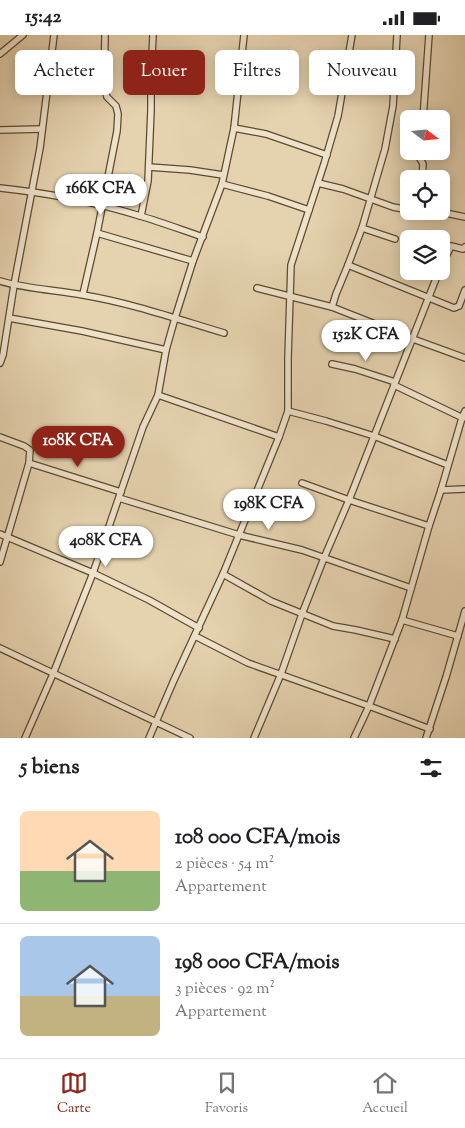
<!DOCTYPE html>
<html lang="fr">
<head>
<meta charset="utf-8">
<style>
  body { margin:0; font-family:"Sorts Mill Goudy",serif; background:#f6f6f6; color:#202124; height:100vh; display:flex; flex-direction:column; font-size:19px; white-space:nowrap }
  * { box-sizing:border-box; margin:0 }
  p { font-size:16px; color:#757577 }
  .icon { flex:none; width:28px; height:28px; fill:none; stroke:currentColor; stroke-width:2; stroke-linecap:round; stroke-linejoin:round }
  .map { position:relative; height:703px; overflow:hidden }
  .details { display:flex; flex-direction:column; background:#fff; flex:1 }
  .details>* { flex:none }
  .banner { position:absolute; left:15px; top:15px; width:435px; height:45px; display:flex; gap:10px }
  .needle { width:32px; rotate:106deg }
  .buttons { position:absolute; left:400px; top:75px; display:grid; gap:10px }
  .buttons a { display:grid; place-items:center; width:50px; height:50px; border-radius:8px; background:#fff; box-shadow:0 2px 12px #0003; font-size:25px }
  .price { position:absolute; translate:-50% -42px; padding:0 11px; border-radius:18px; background:#fff; color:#222; font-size:16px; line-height:32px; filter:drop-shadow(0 1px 2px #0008) }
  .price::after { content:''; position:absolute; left:50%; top:30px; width:15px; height:11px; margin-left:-8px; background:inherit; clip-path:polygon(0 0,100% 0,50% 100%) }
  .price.on { background:#8f2418; color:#fff }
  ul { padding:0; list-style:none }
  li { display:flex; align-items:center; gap:15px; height:125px; padding:0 20px }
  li+li { border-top:1px solid #e0e0e0 }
  li span { display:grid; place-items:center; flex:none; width:140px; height:100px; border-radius:8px; color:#555 }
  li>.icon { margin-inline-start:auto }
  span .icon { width:60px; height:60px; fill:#fffc; stroke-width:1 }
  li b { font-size:21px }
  h2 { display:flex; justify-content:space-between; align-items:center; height:60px; padding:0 20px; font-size:21px }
  .tag { padding:0 18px; border-radius:8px; background:#fff; box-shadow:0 2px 12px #0003; font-size:18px; line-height:45px }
  .tag.on { background:#8f2418; color:#fff }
  .status { display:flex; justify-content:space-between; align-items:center; height:35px; padding:0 25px; background:#fff; direction:ltr }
  .status svg { height:14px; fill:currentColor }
  .tabs { display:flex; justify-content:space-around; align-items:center; height:70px; border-top:1px solid #e0e0e0; background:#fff; font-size:14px; color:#757577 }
  .tabs a { display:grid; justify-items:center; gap:2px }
  .tabs .on { color:#8f2418 }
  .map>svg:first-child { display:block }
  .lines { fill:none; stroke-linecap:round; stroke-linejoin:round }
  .minor-casing { stroke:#5c4a2e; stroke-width:8 }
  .minor { stroke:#eee2cb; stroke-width:5.5 }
</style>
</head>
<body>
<div class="status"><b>15:42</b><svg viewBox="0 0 49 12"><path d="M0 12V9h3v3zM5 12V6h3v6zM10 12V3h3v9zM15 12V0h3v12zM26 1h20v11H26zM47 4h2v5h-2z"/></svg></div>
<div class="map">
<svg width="465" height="703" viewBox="0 0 465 703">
  <rect width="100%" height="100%" fill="#e5d2af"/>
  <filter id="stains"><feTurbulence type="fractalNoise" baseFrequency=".004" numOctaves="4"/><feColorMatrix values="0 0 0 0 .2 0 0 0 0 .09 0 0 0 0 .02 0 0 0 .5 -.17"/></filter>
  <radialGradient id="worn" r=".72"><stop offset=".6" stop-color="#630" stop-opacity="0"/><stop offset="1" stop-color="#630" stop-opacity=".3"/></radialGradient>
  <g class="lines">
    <defs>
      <g id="minor">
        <path d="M0,19l23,-19"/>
        <path d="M423,84l6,-84"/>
        <path d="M234,93l32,6 61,21"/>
        <path d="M0,95l42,-1"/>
        <path d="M420,116l-1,6 4,7 -1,15"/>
        <path d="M149,132l41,3 33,5"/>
        <path d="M318,148l25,6 50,18 16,3"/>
        <path d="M222,149l46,12 41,14"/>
        <path d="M0,153c47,5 95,14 140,28 21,6 42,14 63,21"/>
        <path d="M418,176l23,1 24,5"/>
        <path d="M141,181l7,-35 3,-71v-34l2,-41"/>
        <path d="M362,193l33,11"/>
        <path d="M97,198l96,28"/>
        <path d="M348,230l106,43 5,-2 6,-16"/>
        <path d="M441,232l10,-21 12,3 2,-2"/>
        <path d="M0,246c27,8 56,9 83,14 48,8 94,24 141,38"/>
        <path d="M257,253l75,19 81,32 52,19"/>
        <path d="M83,259l14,-61 20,-102 1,-17 -2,-8 -9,-9 -3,-10 1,-52"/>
        <path d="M332,272l4,-13 12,-29 14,-37 23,-79 8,-43 4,-71"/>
        <path d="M9,283l73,13 84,19"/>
        <path d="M0,328l3,-8 11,-70 26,-137 14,-113"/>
        <path d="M332,329l23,5 40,13"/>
        <path d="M394,350l69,33"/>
        <path d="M158,360l121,42"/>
        <path d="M288,376l38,10 48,15 74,29"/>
        <path d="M0,402l24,9 6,4 -1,13 -29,99"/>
        <path d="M29,428l92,29"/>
        <path d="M302,448l47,17 80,26"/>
        <path d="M441,455l24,-1"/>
        <path d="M119,463l120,37 63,15 109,38"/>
        <path d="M0,499l93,39 56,27 50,28"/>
        <path d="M223,539l48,27 62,25 23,4 39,9"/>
        <path d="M402,585l56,16"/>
        <path d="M195,601l53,27 121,43 61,23"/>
        <path d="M0,613l190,90"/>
        <path d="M25,703l28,-64 40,-101 50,-146 15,-32 8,-45 9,-32 18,-57 29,-77 12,-56 10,-93"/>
        <path d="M149,703l25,-58 49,-106 56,-137 9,-26v-53l3,-93 33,-101 14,-48 14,-81"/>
        <path d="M254,703l27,-64 21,-60 22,-56 25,-58 90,-229"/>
        <path d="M354,703l15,-32 33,-86 27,-94 12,-36 21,-72 3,-7"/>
        <path d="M426,703l20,-61 19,-66"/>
      </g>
    </defs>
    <use href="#minor" class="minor-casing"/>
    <use href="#minor" class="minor"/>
  </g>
  <rect width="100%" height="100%" filter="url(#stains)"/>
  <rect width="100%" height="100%" fill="url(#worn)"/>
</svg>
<div class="buttons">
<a><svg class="needle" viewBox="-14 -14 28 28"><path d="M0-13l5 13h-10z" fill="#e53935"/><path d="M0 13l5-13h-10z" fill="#757577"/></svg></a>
<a><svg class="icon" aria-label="locate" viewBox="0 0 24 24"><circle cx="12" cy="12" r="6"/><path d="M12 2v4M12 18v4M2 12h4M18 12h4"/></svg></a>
<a><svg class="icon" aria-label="layers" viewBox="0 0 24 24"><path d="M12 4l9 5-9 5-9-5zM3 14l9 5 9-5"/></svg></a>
</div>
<b class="price" style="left:101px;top:181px">166K CFA</b>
<b class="price" style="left:366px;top:327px">152K CFA</b>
<b class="price on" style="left:78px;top:433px">108K CFA</b>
<b class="price" style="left:269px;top:496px">198K CFA</b>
<b class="price" style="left:106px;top:533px">408K CFA</b>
<div class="banner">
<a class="tag">Acheter</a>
<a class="tag on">Louer</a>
<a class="tag">Filtres</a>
<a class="tag">Nouveau</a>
</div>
</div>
<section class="details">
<h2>5 biens<svg class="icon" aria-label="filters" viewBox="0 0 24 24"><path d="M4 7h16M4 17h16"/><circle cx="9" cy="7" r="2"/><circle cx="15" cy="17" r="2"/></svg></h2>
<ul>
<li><span style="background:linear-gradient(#ffd9b3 60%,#8fb573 0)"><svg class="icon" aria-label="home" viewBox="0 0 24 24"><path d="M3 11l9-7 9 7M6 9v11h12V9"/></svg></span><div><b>108 000 CFA/mois</b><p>2 pièces · 54 m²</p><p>Appartement</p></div></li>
<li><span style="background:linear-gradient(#a9c7e8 60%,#c2b280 0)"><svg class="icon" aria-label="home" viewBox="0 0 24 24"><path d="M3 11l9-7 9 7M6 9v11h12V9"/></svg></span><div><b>198 000 CFA/mois</b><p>3 pièces · 92 m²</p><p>Appartement</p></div></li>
</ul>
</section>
<nav class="tabs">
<a class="on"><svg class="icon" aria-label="map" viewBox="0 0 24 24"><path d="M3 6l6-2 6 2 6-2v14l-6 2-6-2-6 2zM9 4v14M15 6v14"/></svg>Carte</a>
<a><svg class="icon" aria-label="saved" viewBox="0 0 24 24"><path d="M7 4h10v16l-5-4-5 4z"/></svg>Favoris</a>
<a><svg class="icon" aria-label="home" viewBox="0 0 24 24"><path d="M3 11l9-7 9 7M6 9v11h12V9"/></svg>Accueil</a>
</nav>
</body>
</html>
